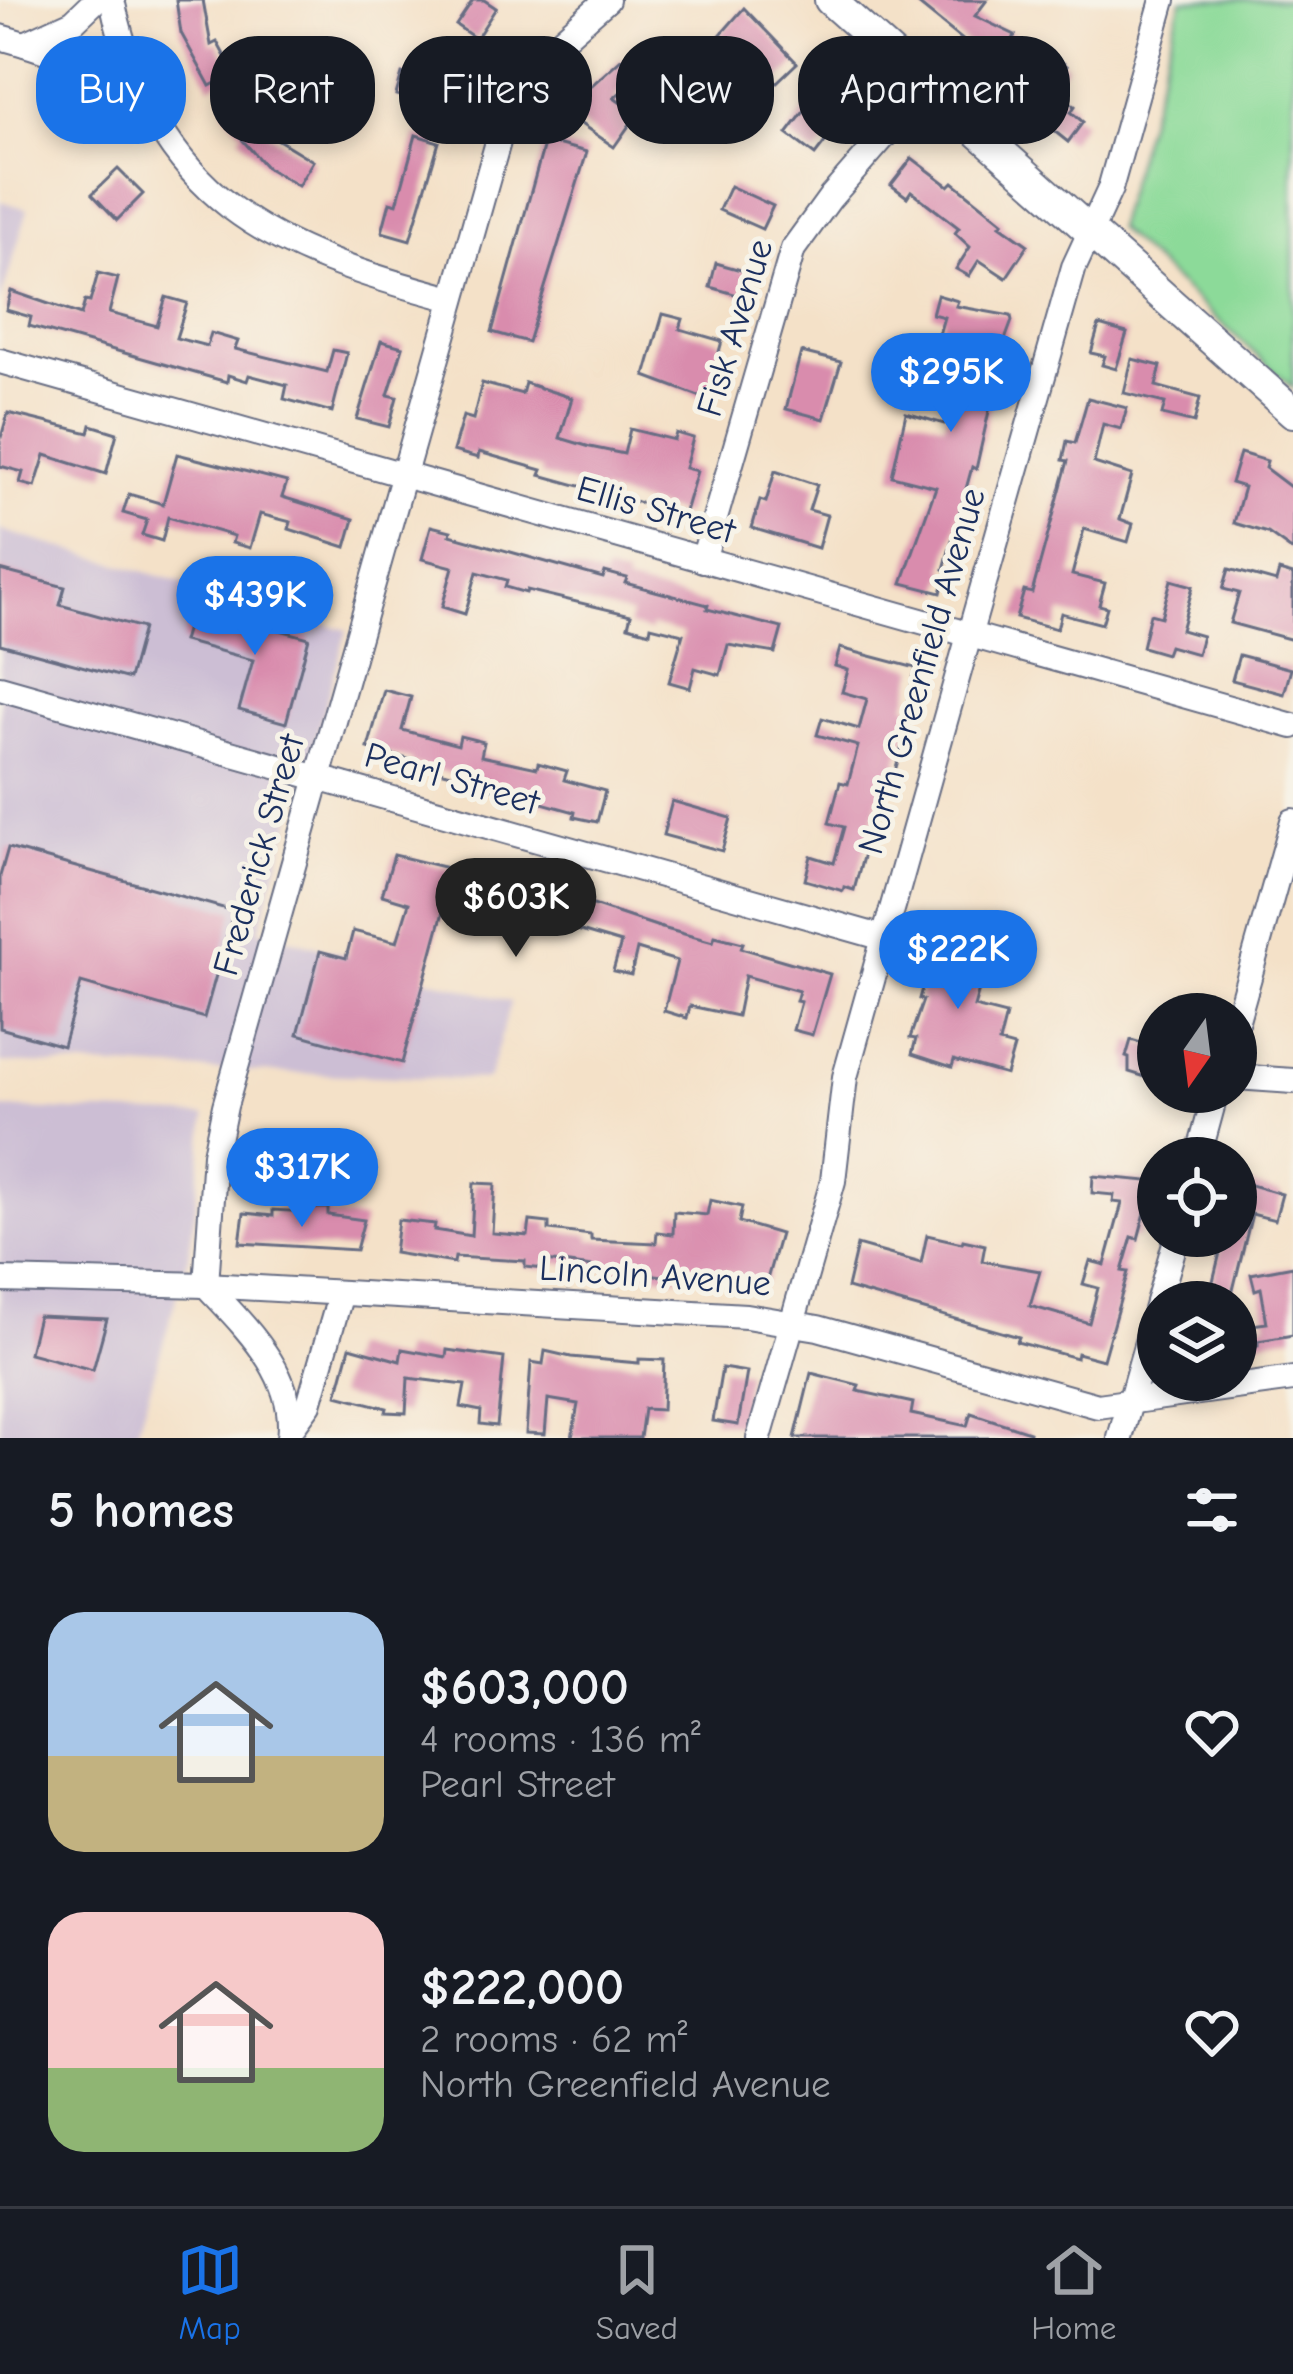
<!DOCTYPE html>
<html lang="en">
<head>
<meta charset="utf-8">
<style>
  body { margin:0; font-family:"Comic Neue",sans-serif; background:#20242c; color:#f1f3f6; height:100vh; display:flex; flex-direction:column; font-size:45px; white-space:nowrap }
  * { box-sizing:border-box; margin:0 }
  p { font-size:39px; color:#9ea1a6 }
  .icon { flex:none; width:66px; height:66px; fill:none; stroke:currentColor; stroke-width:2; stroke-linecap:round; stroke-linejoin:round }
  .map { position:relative; height:1438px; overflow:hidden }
  .panel { display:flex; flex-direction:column; background:#171b24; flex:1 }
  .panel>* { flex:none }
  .banner { position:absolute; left:36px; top:36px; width:1221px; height:108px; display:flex; gap:24px }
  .needle { width:78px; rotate:194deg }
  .controls { position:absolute; left:1137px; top:993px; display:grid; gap:24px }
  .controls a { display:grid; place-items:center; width:120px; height:120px; border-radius:50%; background:#171b24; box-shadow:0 6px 18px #0003; font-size:60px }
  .price { position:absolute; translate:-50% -102px; padding:0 27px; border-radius:42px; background:#1a73e8; color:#fff; font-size:39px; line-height:78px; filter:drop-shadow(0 3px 6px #0008) }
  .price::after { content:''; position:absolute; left:50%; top:72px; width:36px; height:27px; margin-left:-18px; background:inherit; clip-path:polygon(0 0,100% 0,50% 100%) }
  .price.active { background:#222; color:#fff }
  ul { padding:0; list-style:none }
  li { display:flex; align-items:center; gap:36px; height:300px; padding:0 48px }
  li span { display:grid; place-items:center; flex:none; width:336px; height:240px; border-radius:36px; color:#555 }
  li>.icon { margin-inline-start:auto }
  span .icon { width:144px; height:144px; fill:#fffc; stroke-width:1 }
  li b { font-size:51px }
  h2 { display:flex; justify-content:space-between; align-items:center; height:144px; padding:0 48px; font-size:51px }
  .tag { padding:0 42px; border-radius:48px; background:#171b24; box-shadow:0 6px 18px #0003; font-size:42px; line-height:108px }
  .tag.active { background:#1a73e8; color:#fff }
  .dock { display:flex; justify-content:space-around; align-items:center; height:168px; border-top:3px solid #363941; background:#171b24; font-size:33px; color:#9ea1a6 }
  .dock a { display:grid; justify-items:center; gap:6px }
  .dock .active { color:#1a73e8 }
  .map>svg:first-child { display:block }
  .industrial { fill:#ccbed4 }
  .green { fill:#8cda99; stroke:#54847c; stroke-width:3 }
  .building { fill:#d98cad }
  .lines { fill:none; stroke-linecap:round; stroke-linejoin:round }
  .minor-casing { stroke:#676d83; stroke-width:28 }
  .major-casing { stroke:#676d83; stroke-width:34 }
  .minor { stroke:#fff; stroke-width:24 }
  .major { stroke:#fff; stroke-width:30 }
  .labels { text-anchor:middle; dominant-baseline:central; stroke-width:10; stroke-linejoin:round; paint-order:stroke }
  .street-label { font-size:36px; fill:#1b2f5e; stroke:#f7f3e8 }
</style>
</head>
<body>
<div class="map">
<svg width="1293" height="1438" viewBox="0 0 1293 1438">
  <rect width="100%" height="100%" fill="#f7f3e8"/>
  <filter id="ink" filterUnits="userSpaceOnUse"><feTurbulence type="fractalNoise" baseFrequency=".00833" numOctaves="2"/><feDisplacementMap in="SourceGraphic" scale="24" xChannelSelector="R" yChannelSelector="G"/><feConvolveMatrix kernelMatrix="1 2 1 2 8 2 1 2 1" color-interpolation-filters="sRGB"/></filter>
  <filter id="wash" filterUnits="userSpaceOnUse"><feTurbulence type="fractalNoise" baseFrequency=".004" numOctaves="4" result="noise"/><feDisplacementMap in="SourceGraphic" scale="48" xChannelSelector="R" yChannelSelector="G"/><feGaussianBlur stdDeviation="2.7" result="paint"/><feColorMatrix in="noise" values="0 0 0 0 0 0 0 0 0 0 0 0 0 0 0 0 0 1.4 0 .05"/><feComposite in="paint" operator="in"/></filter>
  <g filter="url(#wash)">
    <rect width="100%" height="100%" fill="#f4e1c8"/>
    <g class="industrial">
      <path d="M0,201l28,8 -28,94z"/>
      <path d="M0,530l347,100 -88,300 252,72 -23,78 -488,-17z"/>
      <path d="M0,1108l206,8 -17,139 -54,183h-135z"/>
    </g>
    <path class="green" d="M1182,0h111v388l-177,-160z"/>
    <g id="blocks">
      <g class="building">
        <path d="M176,0h27l8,45 6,-3 17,31 -24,13 -29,-53z"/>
        <path d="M473,0h11l12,8 -20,31 -20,-14z"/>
        <path d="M913,0h74l-12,16 40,19 -13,29 -27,-14z"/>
        <path d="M744,8l53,55 -40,38 -24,-24 10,-10 -29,-25z"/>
        <path d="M1047,49l20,17 -17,20 25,20 -4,6 12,10 -15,20 -59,-47z"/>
        <path d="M621,59l16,18 -23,21 23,16 -23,33 -46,-32 14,-21z"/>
        <path d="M435,68l22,5 -10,36 -51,-14 6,-21 29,8z"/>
        <path d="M248,88l16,19 -5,4 15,16 -7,6 46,28 -15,25 -32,-19 -27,-31 4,-3 -20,-23z"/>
        <path d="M821,89l28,22 -34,44 -28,-21z"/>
        <path d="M416,135l23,7 -29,98 -28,-8 8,-30 7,2z"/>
        <path d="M545,141l42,11 -59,190 -36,-10z"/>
        <path d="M912,158l37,28 4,-4 50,40 -3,3 28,20 -22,33 -27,-18 -10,16 -13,-7 14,-22 -15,-14 4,-5 -48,-37 -4,6 -16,-12z"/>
        <path d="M118,169l25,25 -26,26 -25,-26z"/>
        <path d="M730,186l43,20 -11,23 -43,-19z"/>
        <path d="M716,263l32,9 -7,24 -31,-9z"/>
        <path d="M98,273l20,5 -9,35 48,13 9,-29 21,6 -11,35 31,8 4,-13 27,8 -3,8 92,23 6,-22 14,3 -15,59 -48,-13 3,-14 -38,-10 -2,6 -19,-6 -1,7 -198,-56 2,-9 -25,-7 5,-19 70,24 4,-14 5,1z"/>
        <path d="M937,295l21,6 -2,5 55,10 1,5 -7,19 -29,129 -4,-2 -28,102 3,1 -6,23 -39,-10 34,-96 -44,-11 14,-63 38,11 12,-43 4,-29 -24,-7 8,-28 -12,-3z"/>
        <path d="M663,314l20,5 -3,10 42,12 -10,36 6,2 -6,22 -67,-25z"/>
        <path d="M1099,325l28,8 -11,36 -14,-4 3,-9 -14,-3z"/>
        <path d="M381,341l22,6 -15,48 9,2 -8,30 -32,-8z"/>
        <path d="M801,352l40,10 -17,57 -38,-10z"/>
        <path d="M1132,359l29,7 -5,20 44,12 -6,25 -32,-8 3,-12 -41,-10z"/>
        <path d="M482,383l40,11 3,-11 47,15 -12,40 30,9 34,7 6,-25 44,11 2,-7 17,5 -8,30 12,3 -13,44 -144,-40 2,-5 -63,-18 -1,6 -25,-7 10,-35 10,3z"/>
        <path d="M1088,398l39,10 -6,21 -18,-5 -9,39 38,12 -12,44 13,5 -5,18 -44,-13 -12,46 33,8 -6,22 8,2 -5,17 -41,-11 -4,16 -41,-11 8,-27 8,2 36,-132 -5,-1 4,-19 8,2z"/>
        <path d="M8,413l81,20 2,-8 26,8 -11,41 -61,-19 -10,32 -15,-4 3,-11 -23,-6v-25z"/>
        <path d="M1240,453l27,8 -2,7 28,21v62l-25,-18 -34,-10 10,-36 -13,-4z"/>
        <path d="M177,454l110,28 -5,15 72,22 -8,28 -57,-18 2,-7 -31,-8 -10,34 -18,-5 2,-7 -66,-19 -6,24 -20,-6 5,-15 -24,-7 6,-19 34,10z"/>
        <path d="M775,471l42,14 -8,25 18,5 -9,33 -66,-20 8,-28 6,2z"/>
        <path d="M431,526l20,5 -1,4 153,43 2,-6 22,6 -2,5 83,22 -1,4 75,19 -7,25 -47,-8 -8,30 -25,-7 -5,20 -21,-6 14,-48 -32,-8 -1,6 -22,-6 3,-11 -104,-25 -1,3 -21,-6 2,-7 -30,-8 -12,42 -23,-7 11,-40 -31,-8z"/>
        <path d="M1229,569l47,13 3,-11 14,4v65l-63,-17 9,-30 -16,-4z"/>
        <path d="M0,570l65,17 -5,18 83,23 -14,51 -129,-35z"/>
        <path d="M1171,580l22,6 -12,44 21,6 -5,18 -28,-8 -3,8 -24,-7 8,-33 11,3z"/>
        <path d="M193,606l116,32 -23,85 -47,-13 14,-50 -70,-19z"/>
        <path d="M840,648l76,20 -10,38 7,2 -20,70 -8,-2 -31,114 -10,-3 -1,4 -38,-11 6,-24 23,7 10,-36 -15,-4 11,-41 8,2 10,-38 -41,-11 5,-17 37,11 8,-30 -25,-7 6,-22 -13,-4z"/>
        <path d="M1239,655l52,14 -7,25 -52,-14z"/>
        <path d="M384,690l27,7 -9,33 56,15 2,-9 24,6 -3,14 56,12 1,-5 29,8 -3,9 41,11 -8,31 -23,-5 1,-5 -124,-34 1,-4 -41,-10v-4l-43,-12z"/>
        <path d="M672,801l59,17 -9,33 -59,-16z"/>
        <path d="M8,848l226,63 -30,107 -123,-35 -18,63 -63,-18v-152z"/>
        <path d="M394,855l99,24 -3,9 58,14 3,-11 111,37 51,14 2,-6 28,7 -2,5 89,26 -18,61 -19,-5 8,-28 -5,-1 3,-10 -54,-15 -8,40 -47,-10 -3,12 -23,-7 13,-50 -40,-12 -6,26 -18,-4 8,-28 -97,-29 -3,12 -77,-18 -42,155 -104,-29 22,-83 26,7 7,-27 44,11 12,-39 -27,-8z"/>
        <path d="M937,934l29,9 -1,6 24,6 -15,52 32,8 -7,28 15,4 -8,28 -52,-15 -2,7 -40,-13 4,-15 -6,-1 13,-38 -4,-1z"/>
        <path d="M1131,1040l27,8v33l-29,-9v-14l-3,-1z"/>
        <path d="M1093,1176l55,5 -3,32 -7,26 -6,-2 -10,34 6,1 -25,88 -26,-7 -1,5 -59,-16 2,-5 -172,-49 10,-43 64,18 6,-28 35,8 1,-3 22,5 -3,16 58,10 -10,35 59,17 9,-35 -15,-4 7,-23 15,4 17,-62 -9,-1 1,-7 -22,-2z"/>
        <path d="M474,1183l21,1 -3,49 36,3 2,-15 19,2v7l42,5v5l65,3 1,-11 16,2 1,-22 33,3 3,-15 32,7 -3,15 41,12 -14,49 -44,-13v4l-41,-5 -2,9 -134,-17v8l-20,-2v-6l-70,-4 -1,6 -60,-10 4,-33 37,4 -1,6 37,6z"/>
        <path d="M1244,1183l38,11 -7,26 -23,-6 -22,88h-22l16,-66h12v-22z"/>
        <path d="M305,1208h23v7l36,5 -8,30 -116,-7 4,-30 29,3v-6l32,2z"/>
        <path d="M1293,1266v69l-35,6v4l-19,3 -3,-21 31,-4 -6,-35 -6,2 -4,-16z"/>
        <path d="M38,1316l69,3 -14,51 -64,-17z"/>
        <path d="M350,1347l50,14 2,-12 44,8 1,-7 57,8 -7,68 -17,-2 1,-13 -20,-4 4,-22 -57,-7 -2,35 -20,-1 1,-4 -50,-13z"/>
        <path d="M545,1351l26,6 68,6v-4l25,1 -2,50 -18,-1 -4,29h-68l6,-34 -30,-5 -3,35 -19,-1 5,-71 12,2z"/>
        <path d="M722,1368l25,4 -9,53 -25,-4z"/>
        <path d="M811,1373l48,12 -2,6 56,12 -2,11 56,12 4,-13 58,19 -1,6h-233z"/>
      </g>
    </g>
  </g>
  <g filter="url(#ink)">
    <use href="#blocks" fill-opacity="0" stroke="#676d83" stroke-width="3"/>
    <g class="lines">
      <defs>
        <g id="minor">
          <path d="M112,0c44,201 158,251 341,299"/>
          <path d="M0,37c55,15 100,31 142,71"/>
          <path d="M25,44l48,-22 23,-22"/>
          <path d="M0,361l1293,365"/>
          <path d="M703,560l90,-311 37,-51 97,-111"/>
          <path d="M0,688l884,250"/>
          <path d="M1236,1023l57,-202"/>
          <path d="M1236,1077l57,4"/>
          <path d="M1198,1158l18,-66"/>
          <path d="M0,1280l206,5 540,31 72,12 280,78 195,-27"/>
          <path d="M206,1285l9,-131 10,-48 288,-1017 13,-18 81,-71"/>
          <path d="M206,1285c38,41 92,91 83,153"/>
          <path d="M1158,1302l19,-66"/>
          <path d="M290,1430l19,-26 32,-111"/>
          <path d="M759,1438l74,-257 12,-104 118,-420 111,-390 36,-78 53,-189"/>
          <path d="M1120,1438l38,-135"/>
        </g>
        <path id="major" d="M830,0l463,412"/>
      </defs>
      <use href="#minor" class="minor-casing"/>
      <use href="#major" class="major-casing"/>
      <use href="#minor" class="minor"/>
      <use href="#major" class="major"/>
    </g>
  </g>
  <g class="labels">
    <g class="street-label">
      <text transform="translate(735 328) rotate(-73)">Fisk Avenue</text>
      <text transform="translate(656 510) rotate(16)">Ellis Street</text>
      <text transform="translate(922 671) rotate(-74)">North Greenfield Avenue</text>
      <text transform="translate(452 779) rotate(16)">Pearl Street</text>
      <text transform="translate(259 855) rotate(-74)">Frederick Street</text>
      <text transform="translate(655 1276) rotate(4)">Lincoln Avenue</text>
    </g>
  </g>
</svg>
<div class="controls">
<a><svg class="needle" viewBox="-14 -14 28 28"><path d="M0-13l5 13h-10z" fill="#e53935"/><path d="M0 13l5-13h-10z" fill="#9ea1a6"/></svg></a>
<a><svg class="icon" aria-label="locate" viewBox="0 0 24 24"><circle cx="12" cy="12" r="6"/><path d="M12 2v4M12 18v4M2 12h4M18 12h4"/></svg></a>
<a><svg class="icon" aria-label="layers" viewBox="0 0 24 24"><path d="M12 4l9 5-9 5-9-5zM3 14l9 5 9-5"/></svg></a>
</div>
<b class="price" style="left:951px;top:435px">$295K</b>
<b class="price" style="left:255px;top:658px">$439K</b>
<b class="price active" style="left:516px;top:960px">$603K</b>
<b class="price" style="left:958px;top:1012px">$222K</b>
<b class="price" style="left:302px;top:1230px">$317K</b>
<div class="banner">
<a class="tag active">Buy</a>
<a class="tag">Rent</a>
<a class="tag">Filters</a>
<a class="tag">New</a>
<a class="tag">Apartment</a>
</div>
</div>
<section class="panel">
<h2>5 homes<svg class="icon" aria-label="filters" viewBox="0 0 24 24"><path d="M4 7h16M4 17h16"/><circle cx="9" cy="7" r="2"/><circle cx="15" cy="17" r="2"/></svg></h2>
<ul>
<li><span style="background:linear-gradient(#a9c7e8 60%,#c2b280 0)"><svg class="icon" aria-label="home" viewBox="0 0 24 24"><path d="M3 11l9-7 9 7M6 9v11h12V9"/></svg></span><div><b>$603,000</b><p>4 rooms · 136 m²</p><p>Pearl Street</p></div><svg class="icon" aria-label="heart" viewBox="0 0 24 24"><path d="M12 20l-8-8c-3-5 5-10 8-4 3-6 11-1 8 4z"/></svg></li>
<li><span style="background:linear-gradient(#f6c9c9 65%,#8fb573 0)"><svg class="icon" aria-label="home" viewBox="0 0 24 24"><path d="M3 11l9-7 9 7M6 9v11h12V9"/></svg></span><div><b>$222,000</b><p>2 rooms · 62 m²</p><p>North Greenfield Avenue</p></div><svg class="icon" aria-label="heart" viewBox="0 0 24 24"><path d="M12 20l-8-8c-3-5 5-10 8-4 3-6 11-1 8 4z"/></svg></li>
</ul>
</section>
<nav class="dock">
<a class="active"><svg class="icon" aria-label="map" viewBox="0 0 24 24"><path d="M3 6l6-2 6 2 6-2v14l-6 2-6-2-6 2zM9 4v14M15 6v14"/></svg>Map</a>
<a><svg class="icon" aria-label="saved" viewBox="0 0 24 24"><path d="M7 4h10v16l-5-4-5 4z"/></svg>Saved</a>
<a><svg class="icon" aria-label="home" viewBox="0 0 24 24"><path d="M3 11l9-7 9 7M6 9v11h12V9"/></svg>Home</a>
</nav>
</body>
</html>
